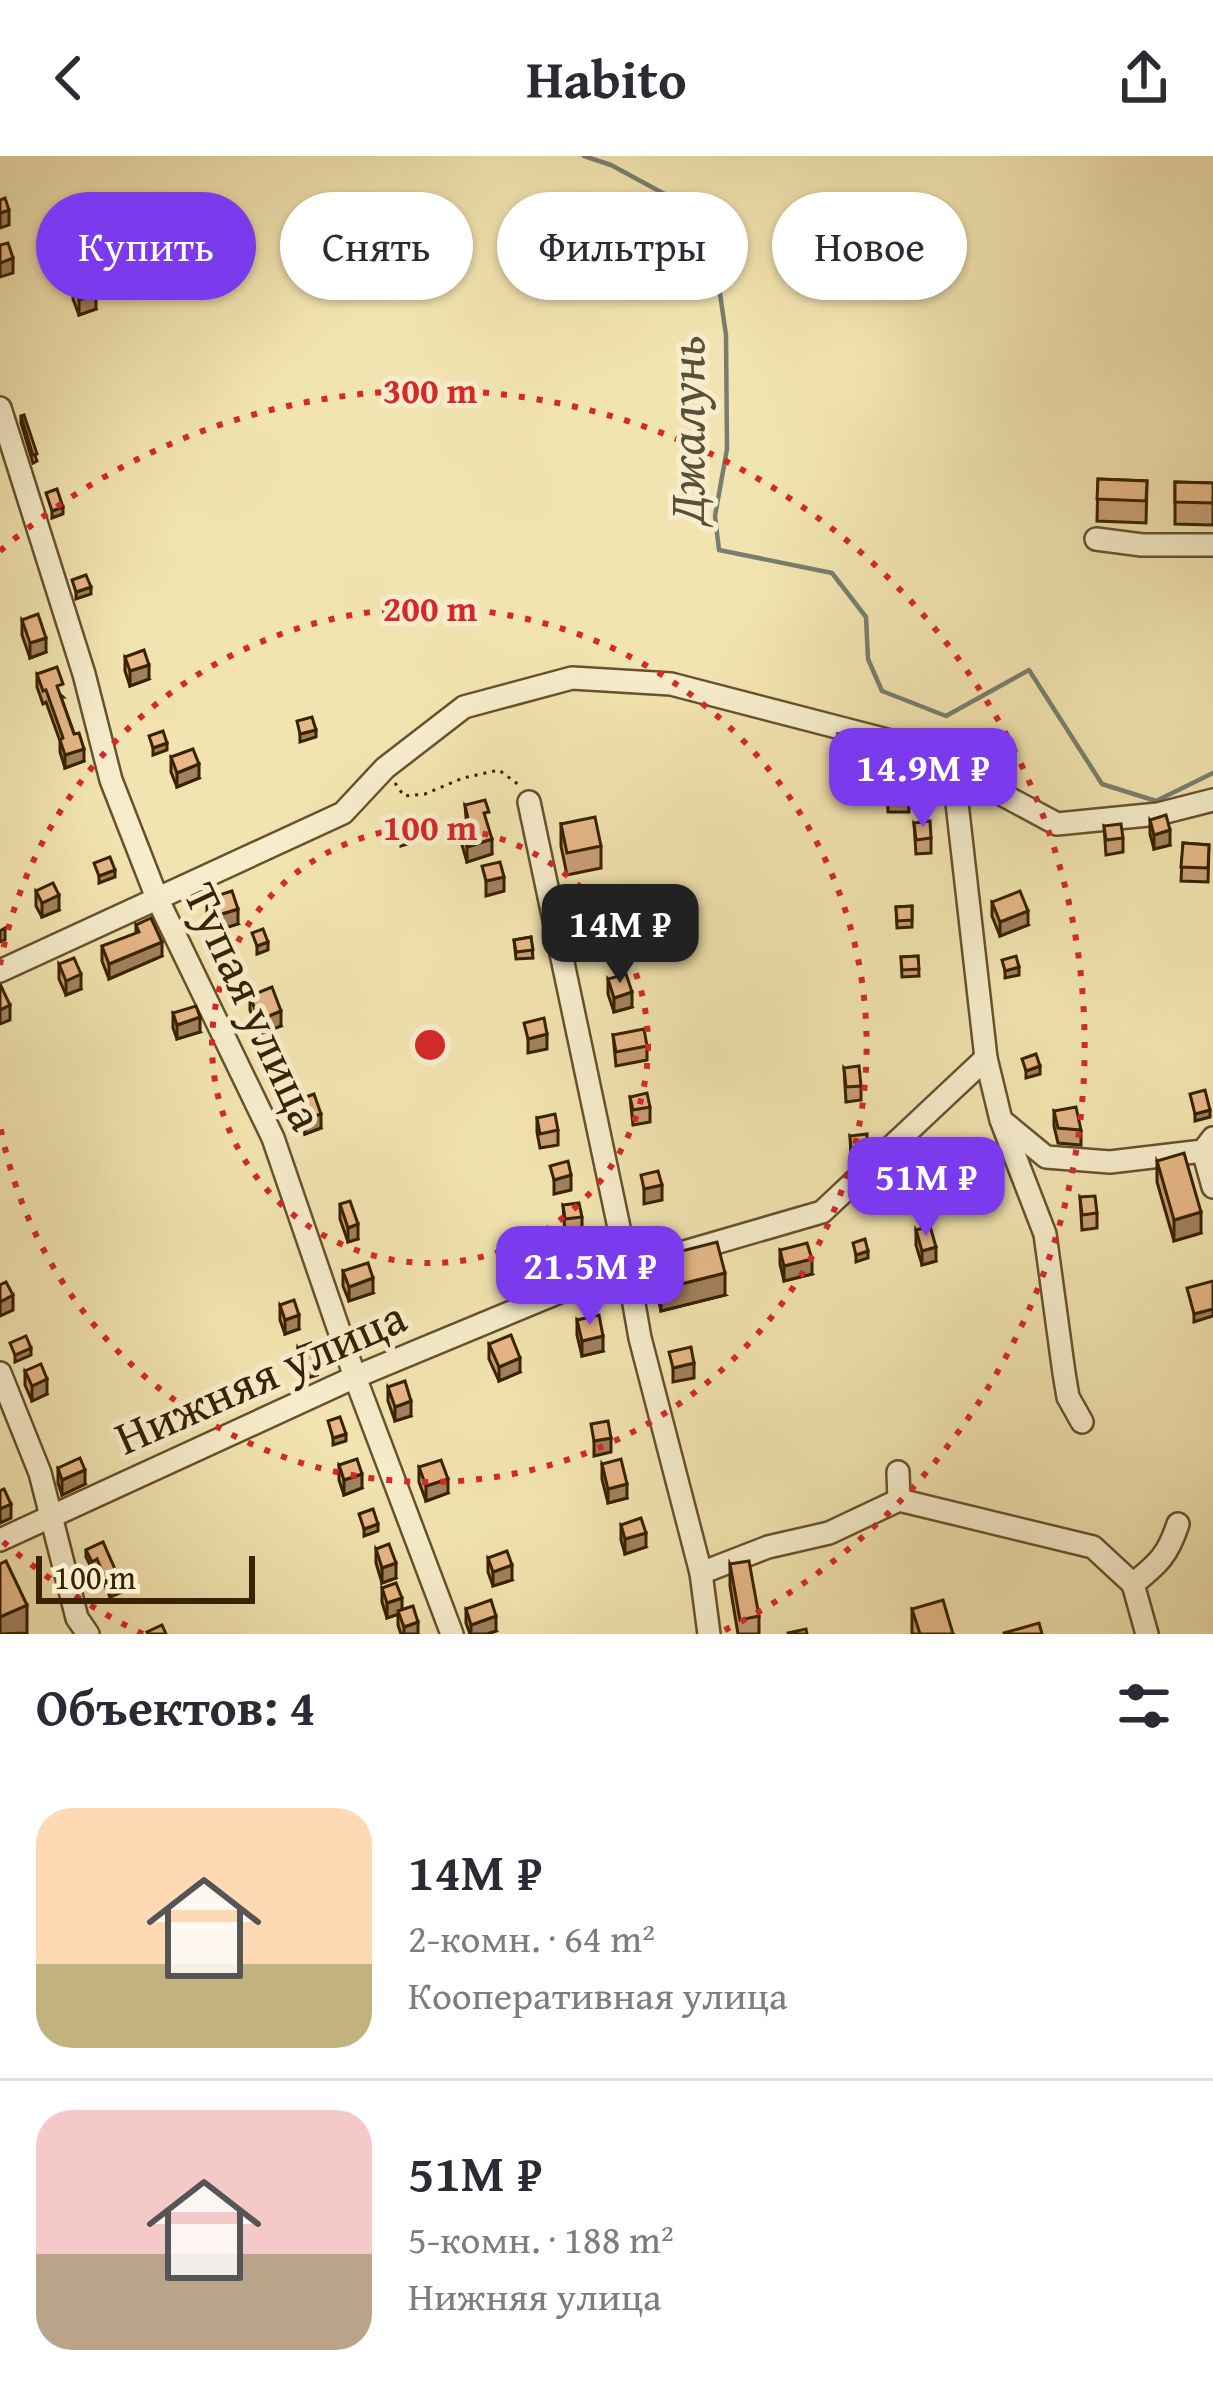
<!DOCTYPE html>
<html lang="ru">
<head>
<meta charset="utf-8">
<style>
  body { margin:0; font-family:"Gentium Book Plus",serif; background:#f7f7f7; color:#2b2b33; height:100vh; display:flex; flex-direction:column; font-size:45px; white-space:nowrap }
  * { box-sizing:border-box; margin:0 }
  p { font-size:39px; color:#7c7c81 }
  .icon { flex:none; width:66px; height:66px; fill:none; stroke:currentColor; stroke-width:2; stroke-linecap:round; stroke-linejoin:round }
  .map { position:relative; height:1478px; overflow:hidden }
  .panel { display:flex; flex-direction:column; background:#fff; flex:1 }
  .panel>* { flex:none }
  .banner { position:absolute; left:36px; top:36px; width:1143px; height:108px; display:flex; gap:24px }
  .scale { position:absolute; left:36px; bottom:30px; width:219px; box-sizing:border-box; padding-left:12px; border:6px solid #382200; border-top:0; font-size:33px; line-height:42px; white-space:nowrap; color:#382200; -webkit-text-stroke:9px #f7edcc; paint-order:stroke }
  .price { position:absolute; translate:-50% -102px; padding:0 27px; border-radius:24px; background:#7c3aed; color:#fff; font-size:39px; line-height:78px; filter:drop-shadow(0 3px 6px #0008) }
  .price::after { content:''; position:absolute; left:50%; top:72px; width:36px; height:27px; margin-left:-18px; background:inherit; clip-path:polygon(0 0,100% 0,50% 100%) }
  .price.active { background:#222; color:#fff }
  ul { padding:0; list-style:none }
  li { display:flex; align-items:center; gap:36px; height:300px; padding:0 36px }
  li+li { border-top:3px solid #e1e1e2 }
  li span { display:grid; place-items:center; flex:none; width:336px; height:240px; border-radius:36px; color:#555 }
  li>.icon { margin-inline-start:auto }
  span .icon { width:144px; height:144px; fill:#fffc; stroke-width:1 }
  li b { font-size:51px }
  h2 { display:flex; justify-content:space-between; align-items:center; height:144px; padding:0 36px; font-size:51px }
  .tag { padding:0 42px; border-radius:54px; background:#fff; box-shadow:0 3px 9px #0004; font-size:42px; line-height:108px }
  .tag.active { background:#7c3aed; color:#fff }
  header { display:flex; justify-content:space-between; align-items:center; height:156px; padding:0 36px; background:#fff; font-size:54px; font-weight:600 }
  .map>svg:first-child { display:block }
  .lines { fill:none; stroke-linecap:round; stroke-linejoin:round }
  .stream { stroke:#777e6e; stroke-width:4.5 }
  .minor-casing { stroke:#66522c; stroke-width:26 }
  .path { stroke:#382200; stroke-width:3; stroke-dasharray:3 6; stroke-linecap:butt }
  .minor { stroke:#f7edcc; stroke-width:21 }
  .wall { fill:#c89e74; stroke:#382200; stroke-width:3 }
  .shaded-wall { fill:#a2815e; stroke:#382200; stroke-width:3 }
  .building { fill:#e8b887; stroke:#382200; stroke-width:3 }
  .ring { fill:none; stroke:#d62828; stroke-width:6; stroke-dasharray:6 12 }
  .labels { text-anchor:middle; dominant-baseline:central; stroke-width:10; stroke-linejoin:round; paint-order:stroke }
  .street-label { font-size:48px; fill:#382200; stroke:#f7edcc }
  .water-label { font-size:51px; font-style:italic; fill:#585037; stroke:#f7edcc }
  .centre { fill:#d62828; stroke:#f7edcc; stroke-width:6 }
  .ring-label { font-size:36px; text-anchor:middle; font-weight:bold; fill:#d62828; stroke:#f7edcc; stroke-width:10; stroke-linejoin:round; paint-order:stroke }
</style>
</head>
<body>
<header><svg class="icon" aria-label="back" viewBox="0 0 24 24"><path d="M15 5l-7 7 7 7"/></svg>Habito<svg class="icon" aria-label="share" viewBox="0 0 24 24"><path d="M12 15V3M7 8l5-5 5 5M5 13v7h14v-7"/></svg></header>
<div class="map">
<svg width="1213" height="1478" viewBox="0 0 1213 1478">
  <rect width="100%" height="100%" fill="#f2e4b0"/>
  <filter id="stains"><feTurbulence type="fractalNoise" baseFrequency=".00167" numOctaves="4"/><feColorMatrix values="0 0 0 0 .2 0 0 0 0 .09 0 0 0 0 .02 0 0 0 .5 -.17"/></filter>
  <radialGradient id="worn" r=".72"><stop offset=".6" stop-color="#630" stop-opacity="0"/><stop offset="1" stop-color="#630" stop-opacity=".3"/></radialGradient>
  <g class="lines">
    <path class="stream" d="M584,0l27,9 98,53 17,117 1,114 -12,67 4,34 113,23 34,44 2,42 14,32 64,25 83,-46 73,114 54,17 57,-28"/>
    <defs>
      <g id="minor">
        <path d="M0,252l84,266 27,106 46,118 116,240 82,239 97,257"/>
        <path d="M1096,383l46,6h71"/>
        <path d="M953,612l33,290 15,62 44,114 19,139 4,24 14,25"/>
        <path d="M529,646l99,468 12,68 61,235 8,61"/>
        <path d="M0,815l343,-158 42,-45 79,-61 108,-29 99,6 243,63 143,77 101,-10 55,-14"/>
        <path d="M1006,968l40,33 64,5 93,-11 10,-13"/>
        <path d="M1203,995l10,36"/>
        <path d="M0,1217l40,100 37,145 11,16"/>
        <path d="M898,1316l1,28"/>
        <path d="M0,1384l355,-163 236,-98 231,-67 164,-154"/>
        <path d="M701,1417l67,-26 61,-14 70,-33 194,47 40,37c25,-20 35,-29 45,-60"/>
        <path d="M1133,1428l14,50"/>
      </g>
    </defs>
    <use href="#minor" class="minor-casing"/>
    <path class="path" d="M395,627l9,13 21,-2 38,-16 36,-8 20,15"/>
    <use href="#minor" class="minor"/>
  </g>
  <g class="wall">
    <path d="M73,128l23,25 -17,6 -6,-16z"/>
    <path d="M21,260l16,45 -4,2 -12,-40z"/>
    <path d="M1098,323l49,2 -1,42 -49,-2z"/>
    <path d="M1175,326l38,1v42l-38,-1z"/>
    <path d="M22,464l24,32 -16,6 -8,-23z"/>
    <path d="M125,501l24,22 -19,7 -5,-15z"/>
    <path d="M37,518l26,23h-2l23,64 -19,7 -5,-16v-11l-14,-39 -3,2 -6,-17z"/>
    <path d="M838,578l26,1 1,35 -26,1z"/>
    <path d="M868,596l36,28h4l1,32h-21l-1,-23h-19z"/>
    <path d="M171,601l28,21 -22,9 -6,-15z"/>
    <path d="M465,649l23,22 4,27 -25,8 -5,-17v-15l5,-1z"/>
    <path d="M1150,664l20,25 -16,4 -4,-15z"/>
    <path d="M914,667l17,15v15l-15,1z"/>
    <path d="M561,668l40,22v22l-34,7 -6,-29z"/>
    <path d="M1104,670l19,12v14l-17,3z"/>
    <path d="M1183,687l26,2 -1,37 -27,-1z"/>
    <path d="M36,735l23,19 -17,7 -6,-11z"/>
    <path d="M207,743l31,25 -26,8 -5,-18z"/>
    <path d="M582,744l23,28 -19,5 -4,-18z"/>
    <path d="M992,746l36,23 -28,11 -8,-20z"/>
    <path d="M912,750v21l-15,1 -1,-21z"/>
    <path d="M136,769l26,31 -53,23 -7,-18v-15l34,-12z"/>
    <path d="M531,781l2,21 -17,1 -2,-19z"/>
    <path d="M918,800l1,20 -17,1 -1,-20z"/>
    <path d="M59,808l22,25 -15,6 -7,-16z"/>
    <path d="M608,823l24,28 -18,5 -6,-18z"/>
    <path d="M250,840l31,30 -22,8 -9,-24z"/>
    <path d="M173,857l27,19 -23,7 -4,-11z"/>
    <path d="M613,879l34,11v14l-31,6z"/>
    <path d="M844,912l17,18v14l-15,2z"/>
    <path d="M630,941l20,10v15l-17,3z"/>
    <path d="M298,944l23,28 -16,6 -7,-20z"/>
    <path d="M1054,955l27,19v15l-23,-2 -4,-17z"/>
    <path d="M537,962l21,12v15l-18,3 -3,-16z"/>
    <path d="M850,980l17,13 -5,5 -11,1z"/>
    <path d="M1157,1005l44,72 -27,8 -17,-59z"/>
    <path d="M1080,1041l17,16v15l-15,2z"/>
    <path d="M340,1048l18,35 -10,3 -8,-23z"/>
    <path d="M563,1049l19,12v14l-17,3z"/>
    <path d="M916,1074l20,31 -14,4 -6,-20z"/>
    <path d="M780,1094l32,24 -28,7 -4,-17z"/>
    <path d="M654,1102l71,37 -64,16 -7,-31z"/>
    <path d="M343,1115l30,22 -24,8 -6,-15z"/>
    <path d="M280,1149l19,24 -14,5 -5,-14z"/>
    <path d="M577,1164l26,31 -21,5 -5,-21z"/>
    <path d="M489,1188l31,28 -21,9 -10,-22z"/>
    <path d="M298,1192l19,27 -13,4 -6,-17z"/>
    <path d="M25,1215l22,23 -15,7 -7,-16z"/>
    <path d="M388,1231l23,29 -16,5 -7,-20z"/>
    <path d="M602,1308l25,34 -19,5 -6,-24z"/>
    <path d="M339,1309l23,23 -18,7 -5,-15z"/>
    <path d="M419,1311l29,26 -22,8 -7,-19z"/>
    <path d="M58,1312l27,16 -23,11 -4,-12z"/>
    <path d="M621,1369l25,22 -21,7 -4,-14z"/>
    <path d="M103,1386l19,50 -12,5 -13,-30 -5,2 -6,-12v-7z"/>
    <path d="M376,1393l20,29 -14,5 -6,-20z"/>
    <path d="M488,1402l24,22 -19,6 -5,-14z"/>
    <path d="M730,1408l29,52v18h-21l-8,-48z"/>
    <path d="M382,1432l20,21 16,25h-17l-3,-9v-11l-11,4 -5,-16z"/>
    <path d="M466,1453l30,22 -9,3h-17l-4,-11z"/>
    <path d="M912,1453l41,25h-41z"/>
  </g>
  <g class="shaded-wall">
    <path d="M9,54v15l-9,3v-15z"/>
    <path d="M13,102v15l-13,4v-14z"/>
    <path d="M96,139v14l-17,6v-15z"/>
    <path d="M63,351v7l-11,4v-7z"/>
    <path d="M91,431v7l-15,5v-7z"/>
    <path d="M46,482v14l-16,6v-15z"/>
    <path d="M149,509v14l-19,7v-15z"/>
    <path d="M316,574v7l-16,5v-8z"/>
    <path d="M167,587v7l-14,5v-7z"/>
    <path d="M84,593v12l-19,7v-13z"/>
    <path d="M199,608v14l-22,9v-14z"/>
    <path d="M1170,674v15l-16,4v-14z"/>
    <path d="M414,679v7l-13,4v-8z"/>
    <path d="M492,683v15l-25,8v-15z"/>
    <path d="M115,714v7l-16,6v-7z"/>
    <path d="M504,721v14l-18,5v-15z"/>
    <path d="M59,739v15l-17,7v-14z"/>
    <path d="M238,753v15l-26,8v-15z"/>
    <path d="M1028,755v14l-28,11v-14z"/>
    <path d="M605,758v14l-19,5v-15z"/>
    <path d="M5,772v12l-5,2v-11z"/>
    <path d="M162,786v14l-53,23v-15z"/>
    <path d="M268,786v8l-11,4v-8z"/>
    <path d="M1019,811v8l-14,3v-7z"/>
    <path d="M81,818v15l-15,6v-14z"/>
    <path d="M632,836v15l-18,5v-14z"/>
    <path d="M10,849v15l-10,4v-14z"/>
    <path d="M281,855v15l-22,8v-14z"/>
    <path d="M200,861v15l-23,7v-14z"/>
    <path d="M547,878v15l-19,4v-14z"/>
    <path d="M1040,910v8l-14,4v-7z"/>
    <path d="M1210,954v7l-15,4v-7z"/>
    <path d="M321,958v14l-16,6v-15z"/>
    <path d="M571,1019v15l-17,4v-14z"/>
    <path d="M662,1029v15l-18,4v-15z"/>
    <path d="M1201,1056v21l-27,8v-21z"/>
    <path d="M358,1068v15l-10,3v-14z"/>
    <path d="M936,1091v14l-14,4v-14z"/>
    <path d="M868,1095v7l-12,4v-7z"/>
    <path d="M812,1103v15l-28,7v-15z"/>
    <path d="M725,1117v22l-64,16v-22z"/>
    <path d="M373,1122v15l-24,8v-14z"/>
    <path d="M13,1139v15l-13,6v-14z"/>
    <path d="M1213,1153v7l-19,6v-8z"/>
    <path d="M299,1159v14l-14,5v-14z"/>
    <path d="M603,1180v15l-21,5v-15z"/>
    <path d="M31,1192v7l-16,7v-7z"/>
    <path d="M520,1202v14l-21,9v-14z"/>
    <path d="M317,1205v14l-13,4v-14z"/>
    <path d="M694,1207v15l-21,4v-14z"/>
    <path d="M47,1223v15l-15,7v-15z"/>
    <path d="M411,1245v15l-16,5v-14z"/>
    <path d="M346,1278v7l-13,4v-7z"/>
    <path d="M611,1282v14l-17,4v-15z"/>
    <path d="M85,1314v14l-23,11v-15z"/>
    <path d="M362,1318v14l-18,7v-15z"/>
    <path d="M448,1323v14l-22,8v-15z"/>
    <path d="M627,1328v14l-19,5v-14z"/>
    <path d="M11,1348v14l-11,5v-14z"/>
    <path d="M378,1368v7l-14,5v-7z"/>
    <path d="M646,1377v14l-21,7v-15z"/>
    <path d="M396,1407v15l-14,5v-15z"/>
    <path d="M512,1409v15l-19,6v-14z"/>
    <path d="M122,1429v7l-12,5v-7z"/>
    <path d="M402,1442v15l-15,5v-15z"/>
    <path d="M27,1449v28l-27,1v-17z"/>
    <path d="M496,1460v15l-9,3h-16v-9z"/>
    <path d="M418,1466v12h-14v-7z"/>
  </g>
  <g class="building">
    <path d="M5,42l4,12 -9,3v-13z"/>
    <path d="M8,87l5,15 -13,5v-18z"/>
    <path d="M90,123l6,16 -17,5 -6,-16z"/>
    <path d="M24,259l13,39 -4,1 -12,-39z"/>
    <path d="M1098,323l49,2 -1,20 -49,-2z"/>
    <path d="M1175,326l38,1v20l-38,-1z"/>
    <path d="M57,333l6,18 -11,4 -6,-18z"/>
    <path d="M86,419l5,12 -15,5 -4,-12z"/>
    <path d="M38,458l8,24 -16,5 -8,-23z"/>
    <path d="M144,494l5,15 -19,6 -5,-14z"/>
    <path d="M57,511l6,17 -6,2 17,48 5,-1 5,16 -19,6 -5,-15 3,-2 -17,-48 -3,1 -6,-17z"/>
    <path d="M312,561l4,13 -16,4 -3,-13z"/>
    <path d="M163,575l4,12 -14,5 -4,-12z"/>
    <path d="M838,578l26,1 1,20 -26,2z"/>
    <path d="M193,593l6,15 -22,9 -6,-16z"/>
    <path d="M868,596h36v28h4l1,17 -21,1 -1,-24h-19z"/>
    <path d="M485,644l4,12 -5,1 8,26 -25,8 -5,-17 8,-2 -5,-23z"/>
    <path d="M1166,659l4,15 -16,5 -4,-15z"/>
    <path d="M595,661l6,29 -34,7 -6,-29z"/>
    <path d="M410,664l4,15 -13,3 -4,-14z"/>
    <path d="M930,665l1,17 -15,2 -2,-17z"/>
    <path d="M1121,668l2,14 -17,2 -2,-14z"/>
    <path d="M1183,687l26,2 -1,23 -27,-1z"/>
    <path d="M110,701l5,13 -16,6 -5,-13z"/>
    <path d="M500,706l4,15 -18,4 -4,-15z"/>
    <path d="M53,727l6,12 -17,8 -6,-12z"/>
    <path d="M232,735l6,18 -26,8 -5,-18z"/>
    <path d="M1020,735l8,20 -28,11 -8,-20z"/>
    <path d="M601,740l4,18 -19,4 -4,-18z"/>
    <path d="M912,750v14l-15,1 -1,-14z"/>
    <path d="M151,762l11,24 -53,22 -7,-18 37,-14 -3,-7z"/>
    <path d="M263,773l5,13 -11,4 -5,-13z"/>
    <path d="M531,781l2,13 -17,2 -2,-12z"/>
    <path d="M918,800l1,13 -17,1 -1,-13z"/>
    <path d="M1016,800l3,11 -14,4 -3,-11z"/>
    <path d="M74,802l7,16 -15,7 -7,-17z"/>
    <path d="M626,818l6,18 -18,6 -6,-19z"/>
    <path d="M0,828l10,21 -10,5z"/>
    <path d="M272,831l9,24 -22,9 -9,-24z"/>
    <path d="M196,850l4,11 -23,8 -4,-12z"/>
    <path d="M544,862l3,16 -19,5 -4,-16z"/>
    <path d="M644,873l3,17 -31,6 -3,-17z"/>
    <path d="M1036,898l4,12 -14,5 -4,-12z"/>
    <path d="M859,910l2,20 -15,1 -2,-19z"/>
    <path d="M1205,934l5,20 -15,4 -5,-20z"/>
    <path d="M647,937l3,14 -17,3 -3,-13z"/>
    <path d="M314,938l7,20 -16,5 -7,-19z"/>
    <path d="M1076,951l5,23 -23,-2 -4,-17z"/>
    <path d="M555,958l3,16 -18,4 -3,-16z"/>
    <path d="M867,978v8l-5,5 -11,1 -1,-12z"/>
    <path d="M1184,997l17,59 -27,8 -17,-59z"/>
    <path d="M568,1005l3,14 -17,5 -4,-14z"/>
    <path d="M658,1015l4,14 -18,4 -3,-14z"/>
    <path d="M1095,1040l2,17 -15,2 -2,-18z"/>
    <path d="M350,1045l8,23 -10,4 -8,-24z"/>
    <path d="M579,1047l3,14 -17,2 -2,-14z"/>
    <path d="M930,1070l6,21 -14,4 -6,-21z"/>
    <path d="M865,1083l3,12 -12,4 -3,-12z"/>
    <path d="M717,1086l8,31 -64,16 -7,-31z"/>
    <path d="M807,1087l5,16 -28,7 -4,-16z"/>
    <path d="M368,1107l5,15 -24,9 -6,-16z"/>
    <path d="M1213,1125v28l-19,5 -7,-26z"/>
    <path d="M6,1126l7,13 -13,7v-17z"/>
    <path d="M294,1144l5,15 -14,5 -5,-15z"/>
    <path d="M599,1159l4,21 -21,5 -5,-21z"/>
    <path d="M511,1179l9,23 -21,9 -10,-23z"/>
    <path d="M26,1180l5,12 -16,7 -5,-12z"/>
    <path d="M311,1187l6,18 -13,4 -6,-17z"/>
    <path d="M691,1191l3,16 -21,5 -4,-16z"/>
    <path d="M41,1208l6,15 -15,7 -7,-15z"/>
    <path d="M405,1225l6,20 -16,6 -7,-20z"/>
    <path d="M340,1261l6,17 -13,4 -5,-17z"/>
    <path d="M608,1265l3,17 -17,3 -3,-17z"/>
    <path d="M80,1302l5,12 -23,10 -4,-12z"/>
    <path d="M357,1303l5,15 -18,6 -5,-15z"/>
    <path d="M621,1303l6,25 -19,5 -6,-25z"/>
    <path d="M441,1304l7,19 -22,7 -7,-19z"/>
    <path d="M4,1333l7,15 -11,5v-18z"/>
    <path d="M373,1353l5,15 -14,5 -5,-15z"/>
    <path d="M641,1362l5,15 -21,6 -4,-14z"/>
    <path d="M103,1386l19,43 -12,5 -13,-31 -5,3 -6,-12z"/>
    <path d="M389,1388l7,19 -14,5 -6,-19z"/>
    <path d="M507,1395l5,14 -19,7 -5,-14z"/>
    <path d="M6,1405l21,44 -27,12v-53z"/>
    <path d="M749,1405l10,55 -19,4 -10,-56z"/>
    <path d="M396,1427l6,15 -15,5 -5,-15z"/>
    <path d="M491,1444l5,16 -25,9 -5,-16z"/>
    <path d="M943,1444l10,34h-33l-8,-25z"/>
    <path d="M413,1450l5,16 -14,5 -6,-16z"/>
    <path d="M1039,1467l3,11h-38v-1z"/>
    <path d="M162,1469l4,9h-18l-1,-2z"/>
    <path d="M806,1473l1,5h-19v-1z"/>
  </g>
  <g class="ring">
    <circle cx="430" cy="889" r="218"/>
    <path d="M0 809A437 437 0 1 1 0 969"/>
    <path d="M143 1478A655 655 0 0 1 0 1383M0 395A655 655 0 1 1 717 1478"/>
  </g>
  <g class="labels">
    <g class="street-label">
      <text transform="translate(255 850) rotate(65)">Тупая улица</text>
      <text transform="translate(260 1220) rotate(-24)">Нижняя улица</text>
    </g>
    <g class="water-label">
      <text transform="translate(685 274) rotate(-90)">Джалунь</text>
    </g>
  </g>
  <circle cx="430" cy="889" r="18" class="centre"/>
  <g class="ring-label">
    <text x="430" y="247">300 m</text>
    <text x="430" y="465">200 m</text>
    <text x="430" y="684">100 m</text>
  </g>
  <rect width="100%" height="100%" filter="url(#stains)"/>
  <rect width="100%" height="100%" fill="url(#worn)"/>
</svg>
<div class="scale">100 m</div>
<b class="price" style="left:923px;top:674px">14.9M ₽</b>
<b class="price active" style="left:620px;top:830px">14M ₽</b>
<b class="price" style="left:926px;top:1083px">51M ₽</b>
<b class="price" style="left:590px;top:1172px">21.5M ₽</b>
<div class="banner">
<a class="tag active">Купить</a>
<a class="tag">Снять</a>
<a class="tag">Фильтры</a>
<a class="tag">Новое</a>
</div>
</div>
<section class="panel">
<h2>Объектов: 4<svg class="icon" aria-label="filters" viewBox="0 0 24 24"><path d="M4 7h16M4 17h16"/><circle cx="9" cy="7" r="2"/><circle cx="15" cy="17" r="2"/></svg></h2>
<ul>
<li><span style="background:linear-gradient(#ffd9b3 65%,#c2b280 0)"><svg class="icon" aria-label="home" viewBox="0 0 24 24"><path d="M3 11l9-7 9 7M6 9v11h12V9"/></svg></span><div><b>14M ₽</b><p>2-комн. · 64 m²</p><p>Кооперативная улица</p></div></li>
<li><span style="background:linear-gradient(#f6c9c9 60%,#b9a48a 0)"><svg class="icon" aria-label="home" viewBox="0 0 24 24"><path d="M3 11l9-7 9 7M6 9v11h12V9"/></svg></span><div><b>51M ₽</b><p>5-комн. · 188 m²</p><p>Нижняя улица</p></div></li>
</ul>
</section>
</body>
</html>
